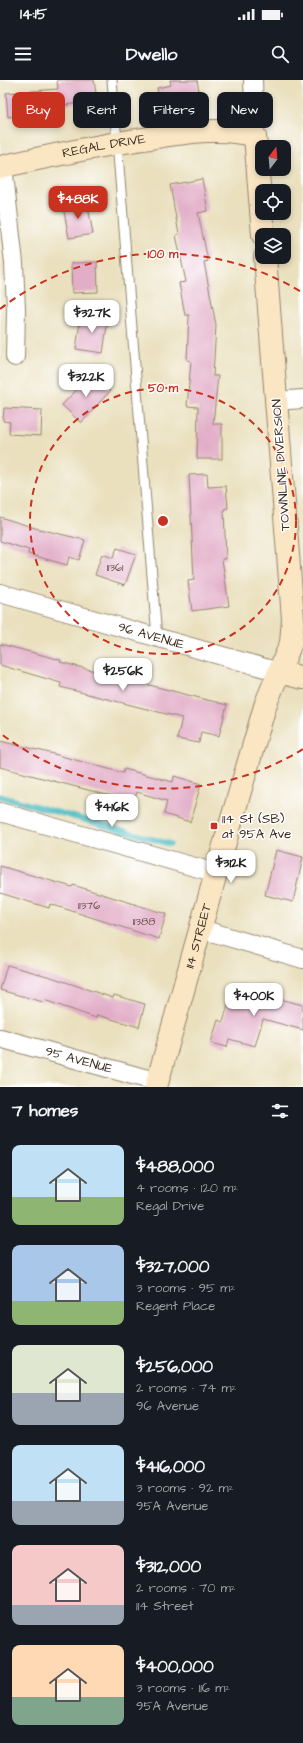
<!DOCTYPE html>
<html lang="en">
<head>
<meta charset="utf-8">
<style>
  body { margin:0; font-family:"Architects Daughter",sans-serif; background:#20242c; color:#f1f3f6; height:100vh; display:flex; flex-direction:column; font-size:15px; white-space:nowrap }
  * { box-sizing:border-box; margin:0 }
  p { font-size:13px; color:#9ea1a6 }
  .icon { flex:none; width:22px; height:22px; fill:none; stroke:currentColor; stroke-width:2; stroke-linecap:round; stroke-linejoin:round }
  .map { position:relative; height:1007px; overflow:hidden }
  .panel { display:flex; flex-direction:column; background:#171b24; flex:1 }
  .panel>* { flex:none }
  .guide { position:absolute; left:12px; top:12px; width:279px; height:36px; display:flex; gap:8px }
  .needle { width:26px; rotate:16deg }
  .tools { position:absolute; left:255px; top:60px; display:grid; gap:8px }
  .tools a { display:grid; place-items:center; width:36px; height:36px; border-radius:8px; background:#171b24; box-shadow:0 2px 6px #0003; font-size:20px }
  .price { position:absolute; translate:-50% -34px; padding:0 9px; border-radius:8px; background:#fff; color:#222; font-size:13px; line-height:26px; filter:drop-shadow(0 1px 2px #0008) }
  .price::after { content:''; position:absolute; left:50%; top:24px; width:12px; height:9px; margin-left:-6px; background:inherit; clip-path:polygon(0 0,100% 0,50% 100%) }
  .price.on { background:#c8321e; color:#fff }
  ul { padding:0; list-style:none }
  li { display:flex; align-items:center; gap:12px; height:100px; padding:0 12px }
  li span { display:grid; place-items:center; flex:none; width:112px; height:80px; border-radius:8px; color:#555 }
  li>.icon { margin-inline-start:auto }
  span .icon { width:48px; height:48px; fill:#fffc; stroke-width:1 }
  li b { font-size:17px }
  h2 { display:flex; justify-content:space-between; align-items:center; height:48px; padding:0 12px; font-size:17px }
  .pill { padding:0 14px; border-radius:8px; background:#171b24; box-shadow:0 2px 6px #0003; font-size:14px; line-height:36px }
  .pill.on { background:#c8321e; color:#fff }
  .status { display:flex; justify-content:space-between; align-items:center; height:28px; padding:0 20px; background:#171b24; direction:ltr }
  .status svg { height:11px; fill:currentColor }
  header { display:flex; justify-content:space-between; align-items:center; height:52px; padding:0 12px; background:#171b24; font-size:18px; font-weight:700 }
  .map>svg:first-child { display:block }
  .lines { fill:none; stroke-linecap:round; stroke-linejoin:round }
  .stream { stroke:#4ab9bf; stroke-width:5.5 }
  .building { fill:#e2adc7 }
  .lane-casing { stroke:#92856e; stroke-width:11 }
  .street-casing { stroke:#92856e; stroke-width:20 }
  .secondary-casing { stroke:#92856e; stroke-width:24 }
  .lane { stroke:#fff; stroke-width:9 }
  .street { stroke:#fff; stroke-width:18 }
  .secondary { stroke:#fbe6c4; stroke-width:22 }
  .ring { fill:none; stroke:#c8321e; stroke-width:2; stroke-dasharray:7 5 }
  .poi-dot { fill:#c8321e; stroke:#fff; stroke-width:1.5 }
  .labels { text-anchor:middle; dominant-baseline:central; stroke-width:3; stroke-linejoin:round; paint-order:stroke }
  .number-label { font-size:11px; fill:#654b48 }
  .street-label { font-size:13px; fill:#3b2a1e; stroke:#fff }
  .poi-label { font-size:13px; fill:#3b2a1e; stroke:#fff; text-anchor:start }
  .centre { fill:#c8321e; stroke:#fff; stroke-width:2 }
  .ring-label { font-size:12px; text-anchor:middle; font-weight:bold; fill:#c8321e; stroke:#fff; stroke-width:3; stroke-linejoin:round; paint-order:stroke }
</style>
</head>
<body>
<div class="status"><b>14:15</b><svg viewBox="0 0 49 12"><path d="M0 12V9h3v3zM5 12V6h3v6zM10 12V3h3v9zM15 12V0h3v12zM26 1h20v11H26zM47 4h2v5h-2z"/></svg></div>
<header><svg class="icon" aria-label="menu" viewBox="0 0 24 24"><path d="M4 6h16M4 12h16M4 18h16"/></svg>Dwello<svg class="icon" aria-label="search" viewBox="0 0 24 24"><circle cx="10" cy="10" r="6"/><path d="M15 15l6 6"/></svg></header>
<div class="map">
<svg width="303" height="1007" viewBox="0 0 303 1007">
  <rect width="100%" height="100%" fill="#fff"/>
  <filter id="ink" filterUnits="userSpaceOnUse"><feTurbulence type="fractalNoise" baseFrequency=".025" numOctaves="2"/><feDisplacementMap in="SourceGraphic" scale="8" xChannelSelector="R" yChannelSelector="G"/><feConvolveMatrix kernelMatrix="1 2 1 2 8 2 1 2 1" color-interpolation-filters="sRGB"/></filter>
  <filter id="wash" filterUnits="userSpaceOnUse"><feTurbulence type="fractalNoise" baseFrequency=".012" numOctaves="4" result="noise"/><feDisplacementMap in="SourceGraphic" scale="16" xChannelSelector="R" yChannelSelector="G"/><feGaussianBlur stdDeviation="0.9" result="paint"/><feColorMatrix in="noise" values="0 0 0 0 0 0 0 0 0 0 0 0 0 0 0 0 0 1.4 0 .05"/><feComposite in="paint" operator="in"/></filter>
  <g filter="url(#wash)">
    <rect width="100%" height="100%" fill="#eae0be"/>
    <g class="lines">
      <path class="stream" d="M0,716l170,48"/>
    </g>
    <g id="blocks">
      <g class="building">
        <path d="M57,0h37l3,20 -49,8 1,5 -41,4 -2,-24 52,-4z"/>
        <path d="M170,0h27l4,22 -41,6 -3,-20 14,-3z"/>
        <path d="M202,99l6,32 -10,2 10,48 -4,1 12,63 -3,51h5l-5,48h9v35h-25l1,-52 -11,-1 4,-45 -4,-1 2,-45h-4l-6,-32 7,-1 -10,-47 3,-1 -9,-49z"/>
        <path d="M87,121l6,33 -24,4 -6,-32z"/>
        <path d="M97,182l1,30 -26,1 -1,-30z"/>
        <path d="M81,235l27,4 -5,34 -27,-4z"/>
        <path d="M92,294l18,17 -29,32 -19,-18z"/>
        <path d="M4,328l38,2 -1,26 -32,-2 1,-12 -7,-1z"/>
        <path d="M207,394l1,13 18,-1 2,22 -4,1 2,50h-4l7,47 -37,5 -4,-30 6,-1 -5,-105z"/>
        <path d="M0,437l35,11 50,12 -6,20 -10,-3 -2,8 -39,-11 1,-4 -29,-9z"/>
        <path d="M117,468l19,6 -11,31 -30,-10 7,-21 11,4z"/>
        <path d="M0,564l61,16 -1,2 167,43 -8,31 -18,-4 -2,11 -22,-4 5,-21 -122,-31 1,-4 -61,-18z"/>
        <path d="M0,661l50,12 73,20 1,-4 49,13 1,-6 27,8 -11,38 -26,-8 3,-13 -30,-9 -3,10 -134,-35z"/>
        <path d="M276,770l27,7 -10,45 -28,-7z"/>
        <path d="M0,786l72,21 1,-2 93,29 -7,25 -109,-35 -1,4 -49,-15z"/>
        <path d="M7,885l44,12 62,21 1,-3 31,9 -6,23 -42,-12 -1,3 -52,-18 -1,2 -43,-12z"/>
        <path d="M233,907l70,18v25l-40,-11 -8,27 -26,-7 -2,8 -16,-4 7,-23 5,2z"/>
      </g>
    </g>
  </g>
  <g filter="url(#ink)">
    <use href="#blocks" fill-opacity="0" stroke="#92856e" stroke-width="1"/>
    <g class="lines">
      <defs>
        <path id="lane" d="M112,0l45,558"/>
        <g id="street">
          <path d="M253,0l2,56"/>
          <path d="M3,86l11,97 2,47 -1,47"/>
          <path d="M276,321l27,-2"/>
          <path id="s1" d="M0,513l279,79"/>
          <path d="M0,732l216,61"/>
          <path d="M201,849l102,30"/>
          <path id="s2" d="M0,958l158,44"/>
        </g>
        <g id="secondary">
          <path id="s3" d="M0,87c50,-11 99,-22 150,-29 34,-5 71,-12 105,-2l8,99"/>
          <path d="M279,592l24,6"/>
          <path id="s4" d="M156,1007l60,-214 50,-170 25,-60 2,-24 -28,-362"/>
        </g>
      </defs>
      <use href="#lane" class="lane-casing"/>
      <use href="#street" class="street-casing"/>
      <use href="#secondary" class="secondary-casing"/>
      <use href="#lane" class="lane"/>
      <use href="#street" class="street"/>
      <use href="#secondary" class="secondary"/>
    </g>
  </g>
  <g class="ring">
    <circle cx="163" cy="441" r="133"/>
    <path d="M303 669A267 267 0 0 1 0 653M0 229A267 267 0 0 1 303 213"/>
  </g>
  <rect class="poi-dot" x="210" y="742" width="8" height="8" rx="2"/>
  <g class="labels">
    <g class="number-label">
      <text x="115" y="487">11361</text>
      <text x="89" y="825">11376</text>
      <text x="144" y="841">11388</text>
    </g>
    <g class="street-label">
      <text stroke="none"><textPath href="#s3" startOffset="106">REGAL DRIVE</textPath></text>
      <text transform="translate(281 385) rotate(-94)">TOWNLINE DIVERSION</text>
      <text stroke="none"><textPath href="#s1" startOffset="157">96 AVENUE</textPath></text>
      <text stroke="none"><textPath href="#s4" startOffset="157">114 STREET</textPath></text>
      <text stroke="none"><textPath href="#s2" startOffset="82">95 AVENUE</textPath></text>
    </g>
    <g class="poi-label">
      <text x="222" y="739">114 St (SB)<tspan x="222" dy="15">at 95A Ave</tspan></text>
    </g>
  </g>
  <circle cx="163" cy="441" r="6" class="centre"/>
  <g class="ring-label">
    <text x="163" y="178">100 m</text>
    <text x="163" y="312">50 m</text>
  </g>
</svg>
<div class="tools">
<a><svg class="needle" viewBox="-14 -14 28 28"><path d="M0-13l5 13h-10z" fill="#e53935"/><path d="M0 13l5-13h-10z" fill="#9ea1a6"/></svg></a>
<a><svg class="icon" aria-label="locate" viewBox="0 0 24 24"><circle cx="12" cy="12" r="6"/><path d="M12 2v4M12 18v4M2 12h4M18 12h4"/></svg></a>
<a><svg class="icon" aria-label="layers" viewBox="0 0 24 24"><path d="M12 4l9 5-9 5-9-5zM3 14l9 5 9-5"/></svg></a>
</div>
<b class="price on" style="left:78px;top:140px">$488K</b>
<b class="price" style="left:92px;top:254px">$327K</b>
<b class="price" style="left:86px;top:318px">$322K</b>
<b class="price" style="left:123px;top:612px">$256K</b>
<b class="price" style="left:112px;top:748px">$416K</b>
<b class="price" style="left:231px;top:804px">$312K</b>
<b class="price" style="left:254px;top:937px">$400K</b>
<div class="guide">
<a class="pill on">Buy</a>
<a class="pill">Rent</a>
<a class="pill">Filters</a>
<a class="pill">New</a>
</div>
</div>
<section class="panel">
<h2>7 homes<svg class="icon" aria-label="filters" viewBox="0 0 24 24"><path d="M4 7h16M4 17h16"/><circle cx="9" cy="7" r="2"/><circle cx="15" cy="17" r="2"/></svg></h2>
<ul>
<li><span style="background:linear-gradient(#bfe0f5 65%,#8fb573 0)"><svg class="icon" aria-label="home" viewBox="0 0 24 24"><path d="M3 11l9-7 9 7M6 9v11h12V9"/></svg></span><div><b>$488,000</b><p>4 rooms · 120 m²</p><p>Regal Drive</p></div></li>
<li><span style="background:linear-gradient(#a9c7e8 70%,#8fb573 0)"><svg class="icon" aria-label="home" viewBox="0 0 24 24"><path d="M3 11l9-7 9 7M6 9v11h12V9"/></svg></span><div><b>$327,000</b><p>3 rooms · 95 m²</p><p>Regent Place</p></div></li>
<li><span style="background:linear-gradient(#dfe7d0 60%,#9aa5b1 0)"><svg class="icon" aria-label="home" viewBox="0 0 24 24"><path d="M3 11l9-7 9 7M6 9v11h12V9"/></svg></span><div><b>$256,000</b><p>2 rooms · 74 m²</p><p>96 Avenue</p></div></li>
<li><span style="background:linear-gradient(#bfe0f5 70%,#9aa5b1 0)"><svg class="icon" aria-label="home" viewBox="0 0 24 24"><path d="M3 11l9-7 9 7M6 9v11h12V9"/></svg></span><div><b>$416,000</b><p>3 rooms · 92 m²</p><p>95A Avenue</p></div></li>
<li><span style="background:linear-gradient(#f6c9c9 75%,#9aa5b1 0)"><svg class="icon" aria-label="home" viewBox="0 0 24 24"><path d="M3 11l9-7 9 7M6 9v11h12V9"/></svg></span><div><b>$312,000</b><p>2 rooms · 70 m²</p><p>114 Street</p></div></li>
<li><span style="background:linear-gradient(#ffd9b3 65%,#7fa58c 0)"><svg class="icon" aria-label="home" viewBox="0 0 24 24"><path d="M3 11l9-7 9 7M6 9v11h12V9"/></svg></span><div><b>$400,000</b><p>3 rooms · 116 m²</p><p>95A Avenue</p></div></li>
</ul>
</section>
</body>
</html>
